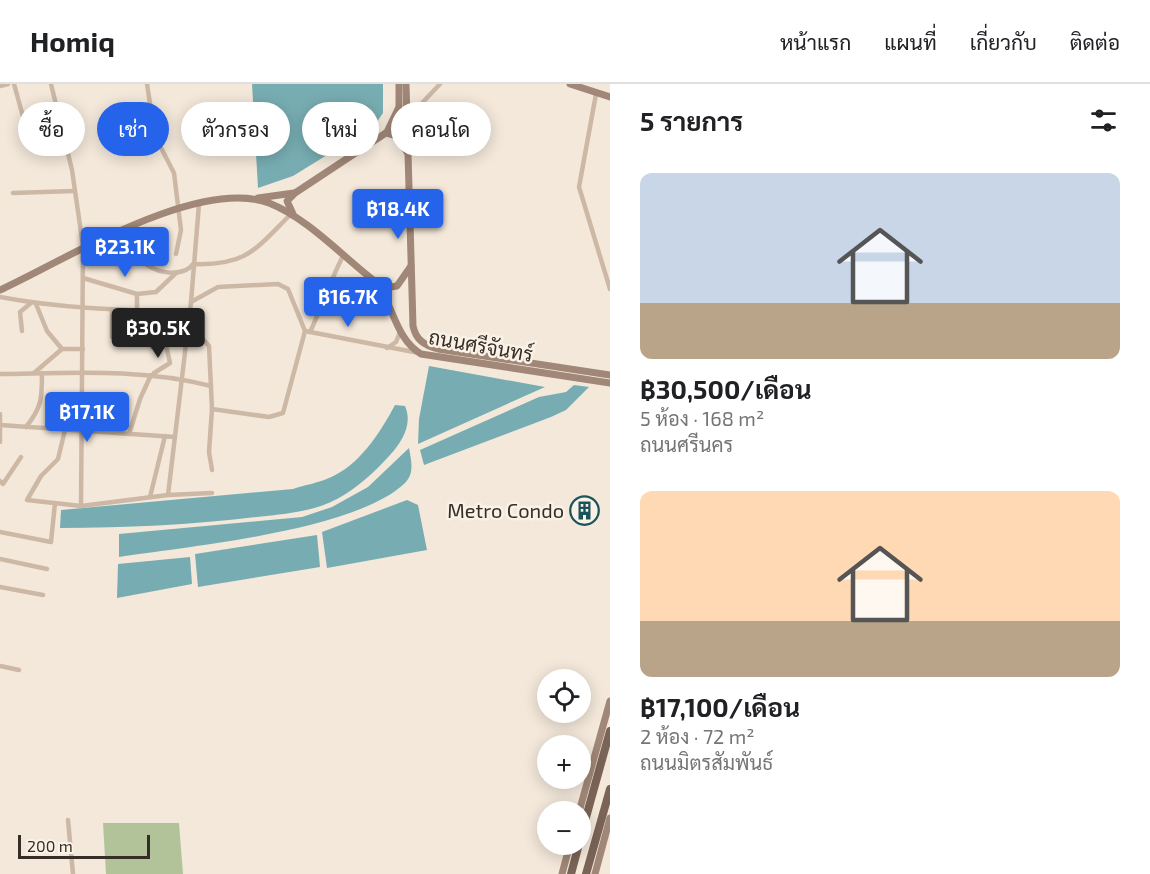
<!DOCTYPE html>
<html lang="th">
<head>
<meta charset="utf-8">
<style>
  body { margin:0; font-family:"Exo 2",Sarabun,sans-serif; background:#f6f6f6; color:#202124; height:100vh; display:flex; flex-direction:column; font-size:22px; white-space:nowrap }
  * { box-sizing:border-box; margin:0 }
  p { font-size:20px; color:#757577 }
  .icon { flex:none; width:33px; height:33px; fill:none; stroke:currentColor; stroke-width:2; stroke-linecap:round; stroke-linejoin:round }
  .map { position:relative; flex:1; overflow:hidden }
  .details { display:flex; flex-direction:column; background:#fff; width:540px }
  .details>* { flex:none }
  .guide { position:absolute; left:18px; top:18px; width:501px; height:54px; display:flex; gap:12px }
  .fabs { position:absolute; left:537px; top:585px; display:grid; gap:12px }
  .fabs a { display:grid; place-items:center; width:54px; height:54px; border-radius:50%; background:#fff; box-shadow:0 3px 15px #0003; font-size:30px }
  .scale { position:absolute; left:18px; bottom:15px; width:132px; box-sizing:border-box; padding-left:6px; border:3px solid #372d27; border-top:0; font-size:16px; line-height:21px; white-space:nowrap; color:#372d27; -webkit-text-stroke:4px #faf2e7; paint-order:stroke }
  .price { position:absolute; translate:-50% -51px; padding:0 14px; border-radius:6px; background:#2563eb; color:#fff; font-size:20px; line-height:39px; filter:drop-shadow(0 2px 3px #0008) }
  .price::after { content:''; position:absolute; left:50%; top:36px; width:18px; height:14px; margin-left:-9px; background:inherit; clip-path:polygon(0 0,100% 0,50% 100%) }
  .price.selected { background:#222; color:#fff }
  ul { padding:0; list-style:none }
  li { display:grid; align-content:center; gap:12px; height:318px; padding:0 30px }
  li span { display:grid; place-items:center; height:186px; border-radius:12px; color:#555 }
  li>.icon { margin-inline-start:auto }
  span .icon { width:108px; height:108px; fill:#fffc; stroke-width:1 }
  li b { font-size:26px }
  h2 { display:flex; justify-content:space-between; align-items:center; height:72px; padding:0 30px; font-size:26px }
  .tag { padding:0 21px; border-radius:27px; background:#fff; box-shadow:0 3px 15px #0003; font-size:21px; line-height:54px }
  .tag.selected { background:#2563eb; color:#fff }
  header { display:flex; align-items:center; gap:36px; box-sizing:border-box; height:84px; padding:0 30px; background:#fff; border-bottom:2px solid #e0e0e0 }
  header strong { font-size:28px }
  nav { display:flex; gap:33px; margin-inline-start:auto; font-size:21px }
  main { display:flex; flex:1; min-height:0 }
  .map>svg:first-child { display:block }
  .green { fill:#b3c399 }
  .water { fill:#77adb2 }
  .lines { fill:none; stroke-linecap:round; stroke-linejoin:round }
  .street { stroke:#ccb8a5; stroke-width:4.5 }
  .secondary { stroke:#a08777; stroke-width:7 }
  .primary { stroke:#7a6457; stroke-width:8 }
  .labels { text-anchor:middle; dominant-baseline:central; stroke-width:5; stroke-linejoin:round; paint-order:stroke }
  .street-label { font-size:20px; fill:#372d27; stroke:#faf2e7 }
  .poi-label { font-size:20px; fill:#372d27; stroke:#faf2e7; text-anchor:end }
</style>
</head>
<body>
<header>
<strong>Homiq</strong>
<nav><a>หน้าแรก</a><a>แผนที่</a><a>เกี่ยวกับ</a><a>ติดต่อ</a></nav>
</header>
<main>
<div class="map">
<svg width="610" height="790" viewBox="0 0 610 790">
  <rect width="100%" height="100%" fill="#f3e8da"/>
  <path class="green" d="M103,739h76l4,51h-77z"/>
  <g class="water">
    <path d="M252,0h131v29l-9,13 -81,50 -35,12z"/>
    <path d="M429,282l116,21 -127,57 1,-25z"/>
    <path d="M574,301l15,2 -23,23 -15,7 -127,48 -4,-15 119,-53 27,-5z"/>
    <path d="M395,321l10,1c8,18 -3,36 -15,49 -15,17 -33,33 -53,44 -24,13 -53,15 -80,18 -66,8 -131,11 -197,11l1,-18 232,-21c12,-4 25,-6 36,-11 30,-12 51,-45 66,-73z"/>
    <path d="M409,364c2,12 6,25 -4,35 -50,48 -215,63 -286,74v-23l183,-17 30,-10 36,-20z"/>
    <path d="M407,416l11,5 9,45 -100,18 -5,-36z"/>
    <path d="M317,451l3,32 -122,20 -3,-33z"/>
    <path d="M190,473l2,27 -75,14 1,-34z"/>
  </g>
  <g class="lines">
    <g class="street">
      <path d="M14,0l13,47"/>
      <path d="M51,0l21,86 11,76 -2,260"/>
      <path d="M147,0l8,52 19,37 7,57 -5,24"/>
      <path d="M0,2l8,-2"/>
      <path d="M596,10l-17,93 31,102"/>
      <path d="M407,35l33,-35"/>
      <path d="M13,109l61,-2"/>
      <path d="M136,141c1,11 1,25 6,34 8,15 42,19 51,5 53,2 62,-14 97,-49"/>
      <path d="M83,194l54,16"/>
      <path d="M0,213c63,12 126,13 189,15"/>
      <path d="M36,220l11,27 15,18"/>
      <path d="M112,227v26"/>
      <path d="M137,227v-17l19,-2 20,-19"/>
      <path d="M188,238l21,24 3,63 57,8 14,-4 22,-82 -17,-42 -10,-5 -60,3 -27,15"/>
      <path d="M22,247l-2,-19 11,-9"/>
      <path d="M305,247l114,22"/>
      <path d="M310,248c12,-25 20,-51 33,-76"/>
      <path d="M135,251l5,-24"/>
      <path d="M152,263l6,-17 -1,-19"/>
      <path d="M387,264l9,-6 4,-10"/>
      <path d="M34,289l28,-24h21"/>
      <path d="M0,290c71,-1 142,-6 211,12"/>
      <path d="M154,292v-3l16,-10 -5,-23 -7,-10"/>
      <path d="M212,325l-3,43 3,18"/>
      <path d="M0,330v28"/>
      <path d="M0,341l175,12"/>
      <path d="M26,343c16,-20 16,-29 16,-54"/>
      <path d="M65,346l-7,29 -17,17 -14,24 54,6 87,-11 44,-2"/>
      <path d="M129,350l11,-35 11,-24"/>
      <path d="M0,397l3,3 18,-27"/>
      <path d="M168,411l23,-193 8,-98"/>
      <path d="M150,413l15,-61"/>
      <path d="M0,448l51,10 4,-39"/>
      <path d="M0,475l47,10"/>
      <path d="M0,503l43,8"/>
      <path d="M0,582l19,4"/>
      <path d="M68,736l5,54"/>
    </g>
    <g class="secondary">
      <path d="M406,0l7,242c3,14 11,19 25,23l172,26"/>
      <path d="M570,0l40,13"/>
      <path d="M388,46l11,-23v-23"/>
      <path d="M386,49l10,3 11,16"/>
      <path d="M258,114l36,-5"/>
      <path d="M293,130l-6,-13 8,-8 112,-74"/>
      <path d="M378,201l6,3 13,-2 14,-20"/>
      <path d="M0,206c65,-30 198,-113 269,-87 38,15 71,51 103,76 22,22 21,58 49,75l189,29"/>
      <path d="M579,728l31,-111"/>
      <path d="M562,790l8,-30"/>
      <path d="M595,790l15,-56"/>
    </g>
    <g class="primary">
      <path d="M580,755l30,-108"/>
      <path d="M571,790l8,-30"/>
      <path d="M586,790l24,-85"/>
    </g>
  </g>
  <defs>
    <symbol id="building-ring" viewBox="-11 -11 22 22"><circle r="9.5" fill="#faf2e7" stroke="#1a545b" stroke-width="1.5"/><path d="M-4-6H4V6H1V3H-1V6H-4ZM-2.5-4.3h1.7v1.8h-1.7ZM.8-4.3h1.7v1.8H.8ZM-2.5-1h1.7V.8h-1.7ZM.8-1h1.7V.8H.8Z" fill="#1a545b"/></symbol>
  </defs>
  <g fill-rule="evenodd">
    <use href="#building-ring" x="568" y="410" width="33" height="33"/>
  </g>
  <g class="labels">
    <g class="street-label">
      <text transform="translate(481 261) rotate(10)">ถนนศรีจันทร์</text>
    </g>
    <g class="poi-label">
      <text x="564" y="426">Metro Condo</text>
    </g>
  </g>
</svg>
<div class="fabs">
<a><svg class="icon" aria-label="locate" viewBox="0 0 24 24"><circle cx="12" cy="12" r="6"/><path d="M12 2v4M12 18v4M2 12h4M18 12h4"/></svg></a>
<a>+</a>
<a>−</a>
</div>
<div class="scale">200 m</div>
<b class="price" style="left:398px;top:156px">฿18.4K</b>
<b class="price" style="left:125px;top:194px">฿23.1K</b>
<b class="price" style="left:348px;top:244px">฿16.7K</b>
<b class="price selected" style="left:158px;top:275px">฿30.5K</b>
<b class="price" style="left:87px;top:359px">฿17.1K</b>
<div class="guide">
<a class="tag">ซื้อ</a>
<a class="tag selected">เช่า</a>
<a class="tag">ตัวกรอง</a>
<a class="tag">ใหม่</a>
<a class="tag">คอนโด</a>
</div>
</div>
<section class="details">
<h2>5 รายการ<svg class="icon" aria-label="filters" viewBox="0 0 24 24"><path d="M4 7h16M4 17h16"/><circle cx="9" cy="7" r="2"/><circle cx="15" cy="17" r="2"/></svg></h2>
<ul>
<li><span style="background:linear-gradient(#c9d6e8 70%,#b9a48a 0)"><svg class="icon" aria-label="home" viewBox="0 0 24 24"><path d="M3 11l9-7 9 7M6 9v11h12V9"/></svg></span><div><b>฿30,500/เดือน</b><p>5 ห้อง · 168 m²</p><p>ถนนศรีนคร</p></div></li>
<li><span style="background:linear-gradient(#ffd9b3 70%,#b9a48a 0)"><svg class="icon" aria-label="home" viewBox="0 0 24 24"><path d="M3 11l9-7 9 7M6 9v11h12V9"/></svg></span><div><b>฿17,100/เดือน</b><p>2 ห้อง · 72 m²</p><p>ถนนมิตรสัมพันธ์</p></div></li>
</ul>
</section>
</main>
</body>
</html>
